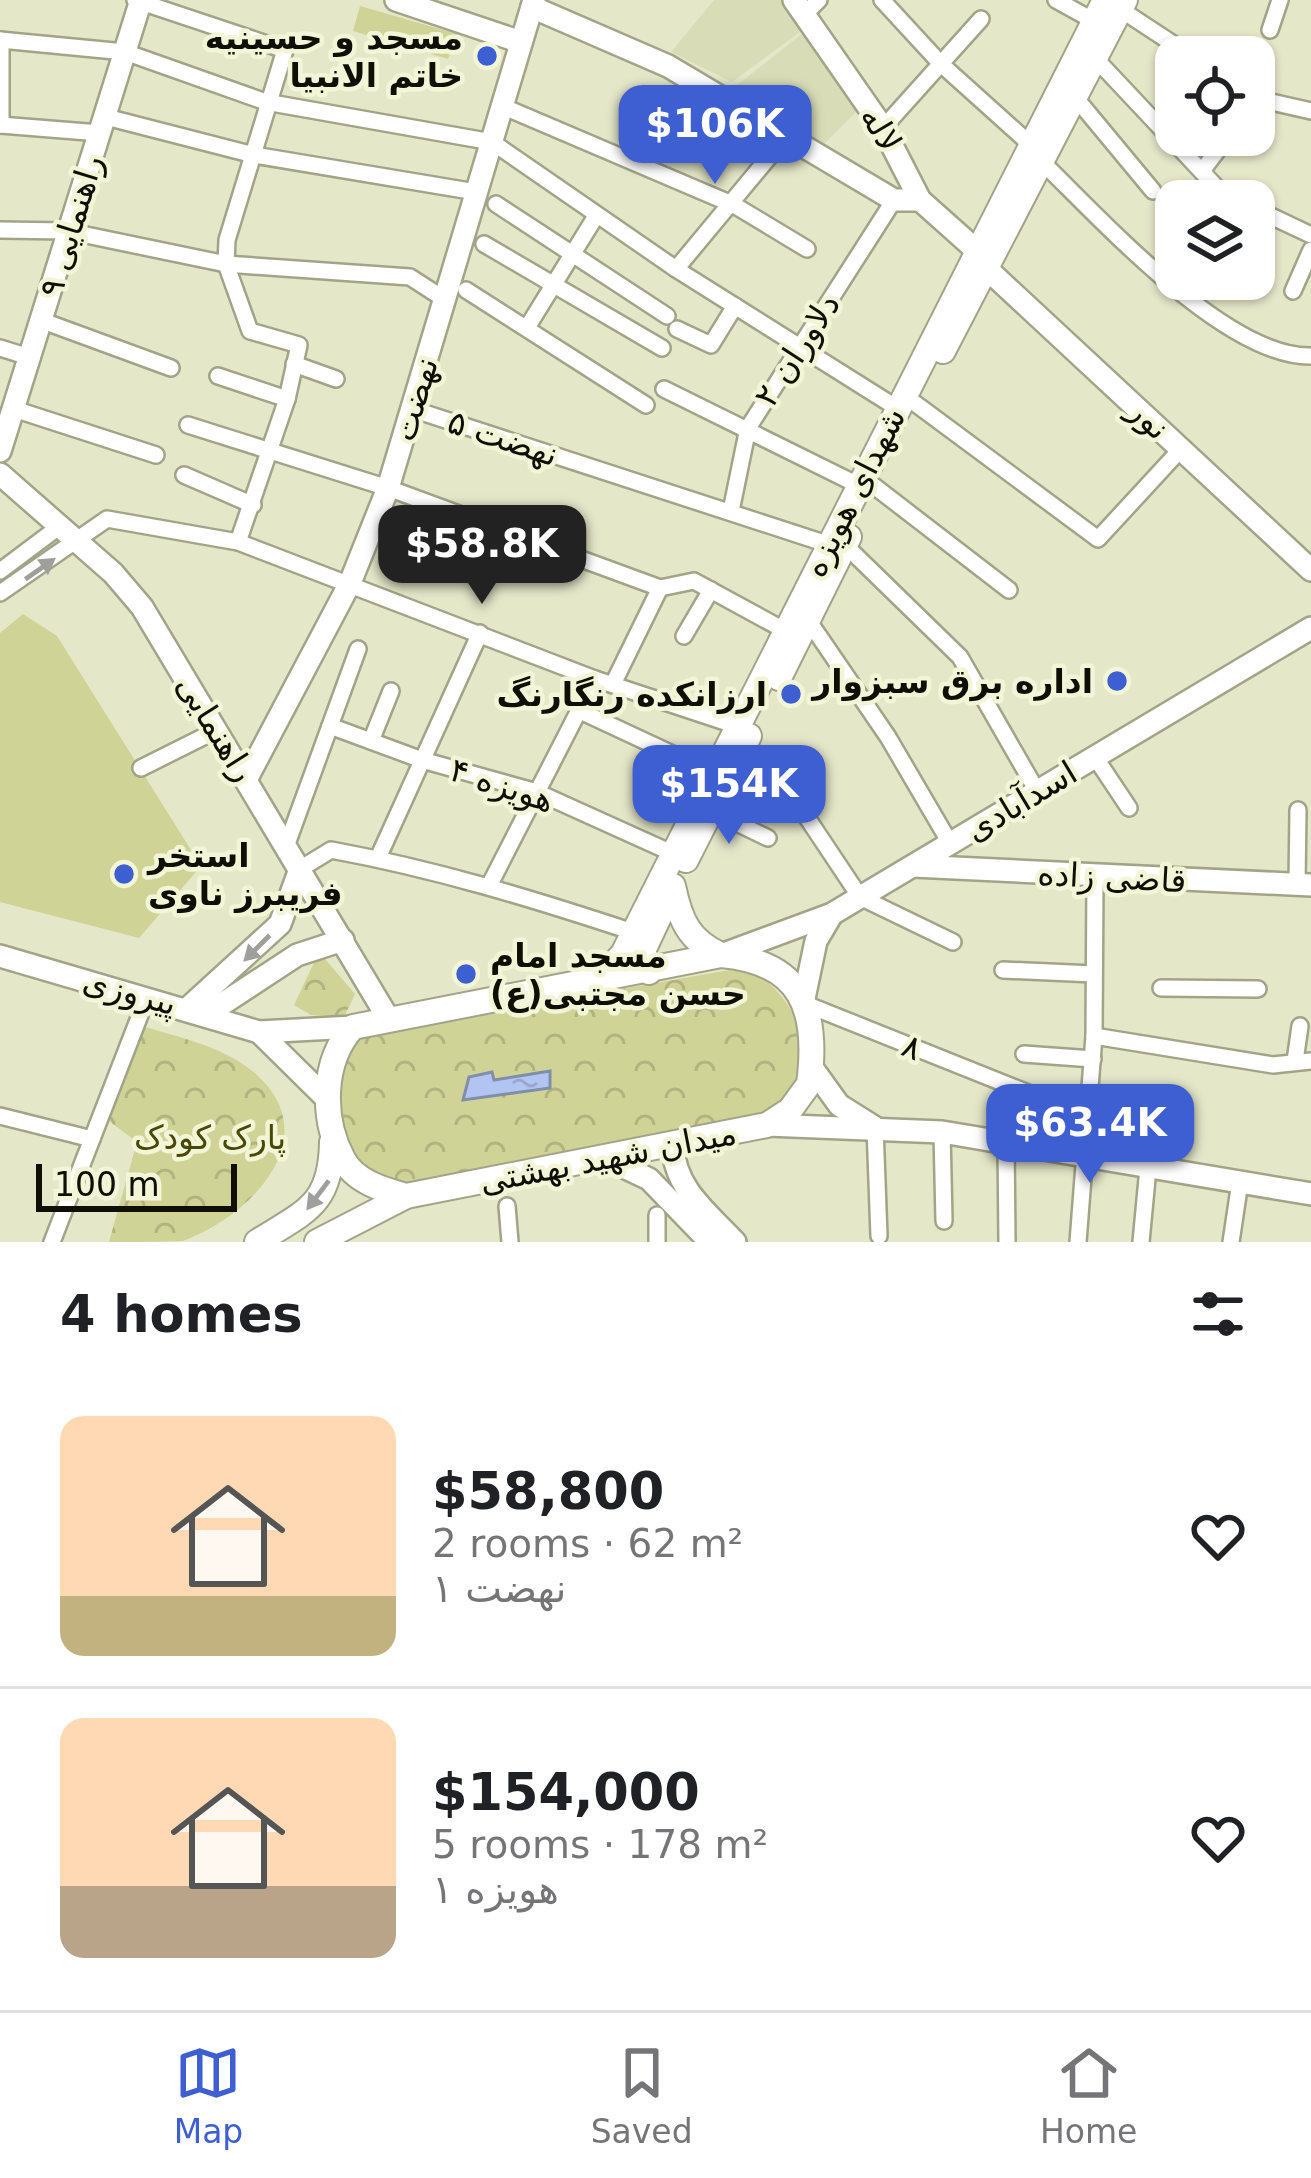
<!DOCTYPE html>
<html lang="en">
<head>
<meta charset="utf-8">
<style>
  body { margin:0; font-family:"DejaVu Sans","Noto Naskh Arabic",sans-serif; background:#f2f2f2; color:#202124; height:100vh; display:flex; flex-direction:column; font-size:45px; white-space:nowrap }
  * { box-sizing:border-box; margin:0 }
  p { font-size:39px; color:#757577 }
  .icon { flex:none; width:66px; height:66px; fill:none; stroke:currentColor; stroke-width:2; stroke-linecap:round; stroke-linejoin:round }
  .map { position:relative; height:1242px; overflow:hidden }
  .sheet { display:flex; flex-direction:column; background:#fff; flex:1 }
  .sheet>* { flex:none }
  .fabs { position:absolute; left:1155px; top:36px; display:grid; gap:24px }
  .fabs a { display:grid; place-items:center; width:120px; height:120px; border-radius:24px; background:#fff; box-shadow:0 3px 9px #0004; font-size:60px }
  .scale { position:absolute; left:36px; bottom:30px; width:201px; box-sizing:border-box; padding-left:12px; border:6px solid #0f0f05; border-top:0; font-size:33px; line-height:42px; white-space:nowrap; color:#0f0f05; -webkit-text-stroke:9px #f2f5d6; paint-order:stroke }
  .price { position:absolute; translate:-50% -102px; padding:0 27px; border-radius:24px; background:#3e5fd1; color:#fff; font-size:39px; line-height:78px; filter:drop-shadow(0 3px 6px #0008) }
  .price::after { content:''; position:absolute; left:50%; top:72px; width:36px; height:27px; margin-left:-18px; background:inherit; clip-path:polygon(0 0,100% 0,50% 100%) }
  .price.on { background:#222; color:#fff }
  ul { padding:0; list-style:none }
  li { display:flex; align-items:center; gap:36px; height:300px; padding:0 60px }
  li+li { border-top:3px solid #e0e0e0 }
  li span { display:grid; place-items:center; flex:none; width:336px; height:240px; border-radius:24px; color:#555 }
  li>.icon { margin-inline-start:auto }
  span .icon { width:144px; height:144px; fill:#fffc; stroke-width:1 }
  li b { font-size:51px }
  h2 { display:flex; justify-content:space-between; align-items:center; height:144px; padding:0 60px; font-size:51px }
  .dock { display:flex; justify-content:space-around; align-items:center; height:168px; border-top:3px solid #e0e0e0; background:#fff; font-size:33px; color:#757577 }
  .dock a { display:grid; justify-items:center; gap:6px }
  .dock .on { color:#3e5fd1 }
  .map>svg:first-child { display:block }
  .built { fill:#d9ddb7 }
  .green { fill:#cfd396 }
  .park { fill:url(#park-crowns) }
  .water { fill:url(#water-ripples); stroke:#818eaa; stroke-width:3 }
  .lines { fill:none; stroke-linecap:round; stroke-linejoin:round }
  .street-casing { stroke:#a2a488; stroke-width:20 }
  .secondary-casing { stroke:#a2a488; stroke-width:26 }
  .primary-casing { stroke:#a2a488; stroke-width:28 }
  .street { stroke:#fff; stroke-width:15 }
  .secondary { stroke:#fff; stroke-width:21 }
  .primary { stroke:#fff; stroke-width:24 }
  .oneway { fill:#9f9f9b }
  .poi-dot { fill:#3e5fd1; stroke:#f2f5d6; stroke-width:4.5 }
  .labels { text-anchor:middle; dominant-baseline:central; stroke-width:9; stroke-linejoin:round; paint-order:stroke }
  .poi-label { font-size:33px; font-weight:bold; fill:#0f0f05; stroke:#f2f5d6; text-anchor:end }
  .street-label { font-size:33px; fill:#0f0f05; stroke:#f2f5d6 }
  .park-label { font-size:33px; fill:#484904; stroke:#f2f5d6 }
</style>
</head>
<body>
<div class="map">
<svg width="1311" height="1242" viewBox="0 0 1311 1242">
  <defs>
    <pattern id="park-crowns" width="20" height="18" patternUnits="userSpaceOnUse" patternTransform="scale(3)"><rect width="20" height="18" fill="#cfd396"/><path d="M2 6a3 3 0 1 1 6 0M12 15a3 3 0 1 1 6 0" fill="none" stroke="#b1b480"/></pattern>
    <pattern id="water-ripples" width="26" height="14" patternUnits="userSpaceOnUse" patternTransform="scale(3)"><rect width="26" height="14" fill="#b2c4f1"/><path d="M2 4q2-2 4 0t4 0M15 11q2-2 4 0t4 0" fill="none" stroke="#98a7cd"/></pattern>
  </defs>
  <rect width="100%" height="100%" fill="#e5e7c9"/>
  <g class="built">
    <path d="M714,0h68l22,29 -72,53 -61,-30z"/>
    <path d="M808,29l53,78 -37,37 -88,-58z"/>
  </g>
  <g class="green">
    <path d="M360,6l97,28 -9,25 -95,-28z"/>
    <path d="M23,614l34,22 144,230 -62,72 -139,-36v-269z"/>
  </g>
  <g class="park">
    <path d="M319,952l36,42 -11,23 -33,-2 -17,-10z"/>
    <path d="M747,967c41,22 81,86 45,130 -7,9 -22,16 -32,23l-334,67c-21,-3 -45,-5 -63,-18 -23,-17 -34,-82 -23,-108 8,-15 22,-23 36,-29z"/>
    <path d="M129,1022c42,14 94,22 128,53 70,64 -8,142 -74,166 -20,1 -53,1 -74,1l28,-100 -40,-30z"/>
  </g>
  <path class="water" d="M550,1071v17l-87,12 6,-23 23,-5 2,8z"/>
  <g class="lines">
    <defs>
      <g id="street">
        <path d="M135,0l150,50 -58,190 -1,24 24,67 49,14 -12,54 -49,143"/>
        <path d="M882,0l59,64 89,80"/>
        <path d="M1056,0l38,21"/>
        <path d="M1120,9l73,48"/>
        <path d="M804,15l15,-15"/>
        <path d="M1270,30l10,-30"/>
        <path d="M0,40l125,12 141,50 226,40 184,127 221,139"/>
        <path d="M1,40v85"/>
        <path d="M1094,57l126,134 21,10"/>
        <path d="M1075,97l78,94"/>
        <path d="M1254,98l57,13"/>
        <path d="M502,106l232,99 73,44"/>
        <path d="M106,117l148,38 222,37"/>
        <path d="M0,125l100,8"/>
        <path d="M883,128l98,-109"/>
        <path d="M1040,160c60,58 186,198 271,196"/>
        <path d="M1202,171l27,-36"/>
        <path d="M496,204l171,112"/>
        <path d="M1254,208l57,27"/>
        <path d="M0,230l67,1 159,33 184,13 34,22"/>
        <path d="M484,244l178,104"/>
        <path d="M676,269l113,-136"/>
        <path d="M466,290l180,115"/>
        <path d="M1293,291l18,-41"/>
        <path d="M43,321l128,47"/>
        <path d="M528,326l68,-110"/>
        <path d="M677,329l34,16 24,-39"/>
        <path d="M0,348l32,10"/>
        <path d="M294,364l42,15"/>
        <path d="M218,376l69,23"/>
        <path d="M664,389l194,96"/>
        <path d="M916,404l182,135 83,-90"/>
        <path d="M14,409l142,46"/>
        <path d="M412,409l415,135"/>
        <path d="M188,425l200,63 272,100"/>
        <path d="M184,475l69,30"/>
        <path d="M874,486l135,104"/>
        <path d="M731,511l17,-83 146,-228"/>
        <path d="M845,545l115,112 77,134"/>
        <path d="M0,571l60,-45"/>
        <path d="M660,588l34,-7 90,49"/>
        <path d="M0,593l107,-74 131,23 357,137 142,47"/>
        <path d="M808,620l80,117 62,106"/>
        <path d="M684,636l27,-46"/>
        <path d="M613,684l47,-96"/>
        <path d="M578,710l133,62"/>
        <path d="M330,726l92,34 115,32 135,61"/>
        <path d="M371,741l20,-50"/>
        <path d="M1095,757l34,51"/>
        <path d="M141,768l76,-38"/>
        <path d="M788,789l72,108 93,45"/>
        <path d="M712,811l56,27"/>
        <path d="M287,844l71,-195"/>
        <path d="M378,858l102,-225"/>
        <path d="M300,869l31,-19c104,19 202,49 302,82"/>
        <path d="M490,884l105,-205"/>
        <path d="M1297,884l1,-74"/>
        <path d="M1003,970l91,4"/>
        <path d="M1161,988l97,1"/>
        <path d="M803,1003l285,114"/>
        <path d="M1094,1036l179,29 38,-4"/>
        <path d="M1024,1054l69,5"/>
        <path d="M1295,1061l5,-35"/>
        <path d="M0,1116l92,23"/>
        <path d="M875,1127l4,109"/>
        <path d="M942,1132l2,89"/>
        <path d="M1006,1143l1,99"/>
        <path d="M507,1206l3,36"/>
        <path d="M52,1242l95,-245"/>
        <path d="M657,1242v-27"/>
        <path d="M1078,1242l16,-206 1,-159"/>
        <path d="M1141,1242l7,-74"/>
        <path d="M1231,1242l9,-60"/>
      </g>
      <g id="secondary">
        <path d="M396,0l125,42"/>
        <path d="M794,0l89,128 37,72 55,49"/>
        <path d="M532,7l136,59 226,134h26"/>
        <path d="M986,268l325,302"/>
        <path d="M0,451l141,-451"/>
        <path d="M0,474l113,99 29,34 246,411"/>
        <path d="M247,778l103,-195 38,-95 146,-488"/>
        <path d="M913,866l398,19"/>
        <path d="M721,955l111,-41 479,-286"/>
        <path d="M0,956l259,76 94,-5"/>
        <path d="M803,1003l13,-62 16,-27"/>
        <path d="M188,1008l92,-84 20,-55"/>
        <path d="M207,1014l90,-59 46,-15"/>
        <path d="M259,1032l69,68"/>
        <path d="M811,1066l28,39 35,22"/>
        <path d="M767,1125l175,7 369,62"/>
        <path d="M673,1146c1,42 35,67 62,96"/>
        <path d="M609,1160l40,19 61,63"/>
      </g>
      <g id="primary">
        <path d="M943,351l182,-351"/>
        <path d="M779,678l70,-141"/>
        <path d="M686,860l63,-124"/>
        <path d="M673,886c7,34 16,55 48,69"/>
        <path d="M721,955c80,7 98,53 88,129l-19,26 -23,15 -361,71c-22,-6 -51,-14 -63,-37 -22,-41 -21,-98 10,-132z"/>
        <path d="M649,972l-6,-21 23,-49"/>
        <path d="M598,981l25,-27 482,-954"/>
        <path d="M257,1242c49,-31 74,-37 75,-100"/>
        <path d="M317,1242l89,-46"/>
      </g>
    </defs>
    <use href="#street" class="street-casing"/>
    <use href="#secondary" class="secondary-casing"/>
    <use href="#primary" class="primary-casing"/>
    <use href="#street" class="street"/>
    <use href="#secondary" class="secondary"/>
    <use href="#primary" class="primary"/>
  </g>
  <defs><path id="oneway-solid" d="M-6-.8H1V-3.2L6.5 0L1 3.2V.8H-6Z" transform="scale(3)"/></defs>
  <g class="oneway">
    <use href="#oneway-solid" transform="translate(40 569) rotate(-35)"/>
    <use href="#oneway-solid" transform="translate(257 948) rotate(135)"/>
    <use href="#oneway-solid" transform="translate(318 1195) rotate(127)"/>
  </g>
  <g class="poi-dot">
    <circle cx="487" cy="56" r="12"/>
    <circle cx="1117" cy="681" r="12"/>
    <circle cx="791" cy="694" r="12"/>
    <circle cx="124" cy="874" r="12"/>
    <circle cx="466" cy="974" r="12"/>
  </g>
  <g class="labels">
    <g class="poi-label">
      <text x="463" y="37">مسجد و حسینیه<tspan x="463" dy="38">خاتم الانبیا</tspan></text>
      <text x="1093" y="681">اداره برق سبزوار</text>
      <text x="767" y="694">ارزانکده رنگارنگ</text>
      <text x="148" y="855" text-anchor="start">استخر<tspan x="148" dy="38">فریبرز ناوی</tspan></text>
      <text x="490" y="955" text-anchor="start">مسجد امام<tspan x="490" dy="38">حسن مجتبی(ع)</tspan></text>
    </g>
    <g class="street-label">
      <text transform="translate(881 129) rotate(59)">لاله</text>
      <text transform="translate(71 226) rotate(-73)">راهنمایی ۹</text>
      <text transform="translate(797 350) rotate(-57)">دلاوران ۲</text>
      <text transform="translate(415 399) rotate(-73)">نهضت</text>
      <text transform="translate(1149 419) rotate(43)">نور</text>
      <text transform="translate(503 438) rotate(18)">نهضت ۵</text>
      <text transform="translate(854 492) rotate(-63)">شهدای هویزه</text>
      <text transform="translate(216 728) rotate(58)">راهنمایی</text>
      <text transform="translate(502 785) rotate(18)">هویزه ۴</text>
      <text transform="translate(1021 801) rotate(-31)">اسدآبادی</text>
      <text transform="translate(1112 877) rotate(3)">قاضی زاده</text>
      <text transform="translate(130 992) rotate(15)">پیروزی</text>
      <text transform="translate(912 1047) rotate(22)">۸</text>
      <text transform="translate(608 1157) rotate(-11)">میدان شهید بهشتی</text>
    </g>
    <g class="park-label">
      <text x="210" y="1137">پارک کودک</text>
    </g>
  </g>
</svg>
<div class="fabs">
<a><svg class="icon" aria-label="locate" viewBox="0 0 24 24"><circle cx="12" cy="12" r="6"/><path d="M12 2v4M12 18v4M2 12h4M18 12h4"/></svg></a>
<a><svg class="icon" aria-label="layers" viewBox="0 0 24 24"><path d="M12 4l9 5-9 5-9-5zM3 14l9 5 9-5"/></svg></a>
</div>
<div class="scale">100 m</div>
<b class="price" style="left:715px;top:187px">$106K</b>
<b class="price on" style="left:482px;top:607px">$58.8K</b>
<b class="price" style="left:729px;top:847px">$154K</b>
<b class="price" style="left:1090px;top:1186px">$63.4K</b>
</div>
<section class="sheet">
<h2>4 homes<svg class="icon" aria-label="filters" viewBox="0 0 24 24"><path d="M4 7h16M4 17h16"/><circle cx="9" cy="7" r="2"/><circle cx="15" cy="17" r="2"/></svg></h2>
<ul>
<li><span style="background:linear-gradient(#ffd9b3 75%,#c2b280 0)"><svg class="icon" aria-label="home" viewBox="0 0 24 24"><path d="M3 11l9-7 9 7M6 9v11h12V9"/></svg></span><div><b>$58,800</b><p>2 rooms · 62 m²</p><p>نهضت ۱</p></div><svg class="icon" aria-label="heart" viewBox="0 0 24 24"><path d="M12 20l-8-8c-3-5 5-10 8-4 3-6 11-1 8 4z"/></svg></li>
<li><span style="background:linear-gradient(#ffd9b3 70%,#b9a48a 0)"><svg class="icon" aria-label="home" viewBox="0 0 24 24"><path d="M3 11l9-7 9 7M6 9v11h12V9"/></svg></span><div><b>$154,000</b><p>5 rooms · 178 m²</p><p>هویزه ۱</p></div><svg class="icon" aria-label="heart" viewBox="0 0 24 24"><path d="M12 20l-8-8c-3-5 5-10 8-4 3-6 11-1 8 4z"/></svg></li>
</ul>
</section>
<nav class="dock">
<a class="on"><svg class="icon" aria-label="map" viewBox="0 0 24 24"><path d="M3 6l6-2 6 2 6-2v14l-6 2-6-2-6 2zM9 4v14M15 6v14"/></svg>Map</a>
<a><svg class="icon" aria-label="saved" viewBox="0 0 24 24"><path d="M7 4h10v16l-5-4-5 4z"/></svg>Saved</a>
<a><svg class="icon" aria-label="home" viewBox="0 0 24 24"><path d="M3 11l9-7 9 7M6 9v11h12V9"/></svg>Home</a>
</nav>
</body>
</html>
